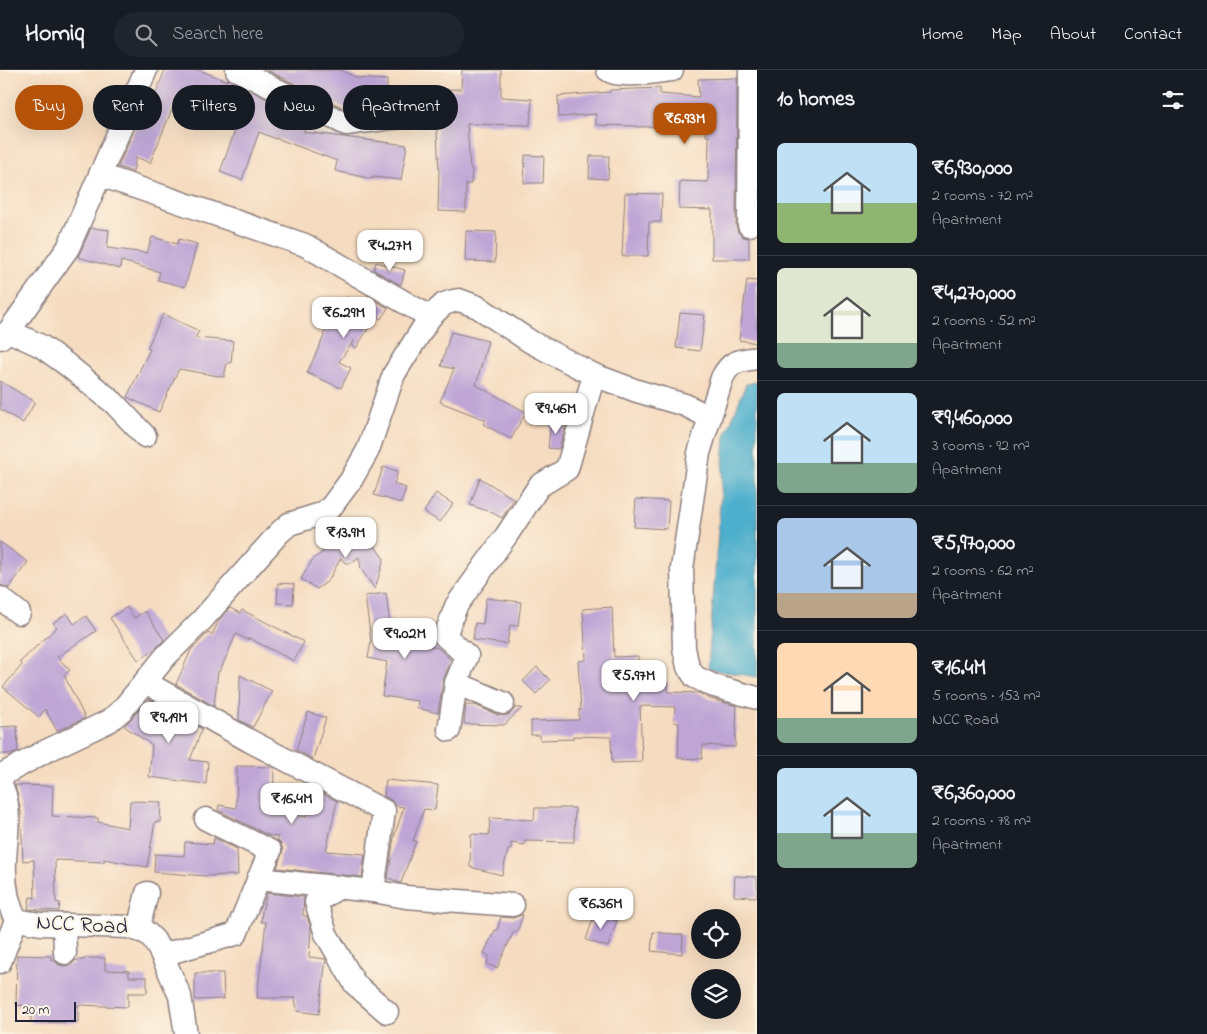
<!DOCTYPE html>
<html lang="en">
<head>
<meta charset="utf-8">
<style>
  body { margin:0; font-family:"Indie Flower",sans-serif; background:#20242c; color:#f1f3f6; height:100vh; display:flex; flex-direction:column; font-size:19px; white-space:nowrap }
  * { box-sizing:border-box; margin:0 }
  p { font-size:16px; color:#9ea1a6 }
  .icon { flex:none; width:28px; height:28px; fill:none; stroke:currentColor; stroke-width:2; stroke-linecap:round; stroke-linejoin:round }
  .map { position:relative; flex:1; overflow:hidden }
  .details { display:flex; flex-direction:column; background:#171b24; width:450px }
  .details>* { flex:none }
  .top-card { position:absolute; left:15px; top:15px; width:475px; height:45px; display:flex; gap:10px }
  .controls { position:absolute; left:691px; top:839px; display:grid; gap:10px }
  .controls a { display:grid; place-items:center; width:50px; height:50px; border-radius:50%; background:#171b24; box-shadow:0 5px 20px #0002; font-size:25px }
  .scale { position:absolute; left:15px; bottom:12px; width:61px; box-sizing:border-box; padding-left:5px; border:2px solid #22223b; border-top:0; font-size:14px; line-height:18px; white-space:nowrap; color:#22223b; -webkit-text-stroke:4px #fcf5e5; paint-order:stroke }
  .price { position:absolute; translate:-50% -42px; padding:0 11px; border-radius:10px; background:#fff; color:#222; font-size:16px; line-height:32px; filter:drop-shadow(0 1px 2px #0008) }
  .price::after { content:''; position:absolute; left:50%; top:30px; width:15px; height:11px; margin-left:-8px; background:inherit; clip-path:polygon(0 0,100% 0,50% 100%) }
  .price.active { background:#b45309; color:#fff }
  ul { padding:0; list-style:none }
  li { display:flex; align-items:center; gap:15px; height:125px; padding:0 20px }
  li+li { border-top:1px solid #363941 }
  li span { display:grid; place-items:center; flex:none; width:140px; height:100px; border-radius:8px; color:#555 }
  li>.icon { margin-inline-start:auto }
  span .icon { width:60px; height:60px; fill:#fffc; stroke-width:1 }
  li b { font-size:21px }
  h2 { display:flex; justify-content:space-between; align-items:center; height:60px; padding:0 20px; font-size:21px }
  .pill { padding:0 18px; border-radius:22px; background:#171b24; box-shadow:0 5px 20px #0002; font-size:18px; line-height:45px }
  .pill.active { background:#b45309; color:#fff }
  header { display:flex; align-items:center; gap:30px; box-sizing:border-box; height:70px; padding:0 25px; background:#171b24; border-bottom:1px solid #363941 }
  header strong { font-size:24px }
  nav { display:flex; gap:28px; margin-inline-start:auto; font-size:18px }
  .search { width:350px; height:45px; background:#20242c; display:flex; align-items:center; gap:12px; box-sizing:border-box; padding:0 18px; border-radius:28px; color:#9ea1a6; font-size:19px }
  main { display:flex; flex:1; min-height:0 }
  .map>svg:first-child { display:block }
  .water { fill:#4dafcc; stroke:#386884 }
  .building { fill:#bea5d6 }
  .lines { fill:none; stroke-linecap:round; stroke-linejoin:round }
  .minor-casing { stroke:#8c7e7d; stroke-width:25 }
  .minor { stroke:#fff; stroke-width:22 }
  .labels { text-anchor:middle; dominant-baseline:central; stroke-width:4; stroke-linejoin:round; paint-order:stroke }
  .street-label { font-size:22px; fill:#22223b; stroke:#fcf5e5 }
</style>
</head>
<body>
<header>
<strong>Homiq</strong>
<div class="search"><svg class="icon" aria-label="search" viewBox="0 0 24 24"><circle cx="10" cy="10" r="6"/><path d="M15 15l6 6"/></svg>Search here</div>
<nav><a>Home</a><a>Map</a><a>About</a><a>Contact</a></nav>
</header>
<main>
<div class="map">
<svg width="757" height="964" viewBox="0 0 757 964">
  <rect width="100%" height="100%" fill="#fcf5e5"/>
  <filter id="ink" filterUnits="userSpaceOnUse"><feTurbulence type="fractalNoise" baseFrequency=".02" numOctaves="2"/><feDisplacementMap in="SourceGraphic" scale="10" xChannelSelector="R" yChannelSelector="G"/><feConvolveMatrix kernelMatrix="1 2 1 2 8 2 1 2 1" color-interpolation-filters="sRGB"/></filter>
  <filter id="wash" filterUnits="userSpaceOnUse"><feTurbulence type="fractalNoise" baseFrequency=".0096" numOctaves="4" result="noise"/><feDisplacementMap in="SourceGraphic" scale="20" xChannelSelector="R" yChannelSelector="G"/><feGaussianBlur stdDeviation="1.12" result="paint"/><feColorMatrix in="noise" values="0 0 0 0 0 0 0 0 0 0 0 0 0 0 0 0 0 1.4 0 .05"/><feComposite in="paint" operator="in"/></filter>
  <g filter="url(#wash)">
    <rect width="100%" height="100%" fill="#f5dbbf"/>
    <path class="water" d="M757,312v295l-49,-8 17,-232 21,-53z"/>
    <g id="blocks">
      <g class="building">
        <path d="M165,0h34l28,11 1,-2 77,39 -1,14 103,13 -6,35 -28,-3v2l-38,-8 2,-10 -61,-23v1l-17,-7 -17,48 -22,-8 18,-50 -61,-25 -27,66 -14,-6 -3,15 -15,-5 17,-39 2,1 9,-26 5,2z"/>
        <path d="M267,0h73l18,8 29,2v11l27,-1 -2,14 -7,-1 -57,7z"/>
        <path d="M462,0h39v27l31,2 -2,26 -63,-1 3,44 2,1 -1,15h-5v28l-28,-1 1,-38 -4,-83 26,-1z"/>
        <path d="M737,8l-1,147 2,7 5,5 6,1v21h-37v-49l-33,-1 1,-28 28,1 1,-46h-3v-10l-28,4v-4l-42,1v-1l-40,-1v-11l-37,3 -1,-21 52,-4v-2l50,-2v6l39,3 -1,-18z"/>
        <path d="M525,85l19,1 -1,27h-19z"/>
        <path d="M590,86h19l-1,23 -19,-1z"/>
        <path d="M625,123l37,1 -1,28h-12l-1,34h-26z"/>
        <path d="M91,158l18,2 -2,18 40,5 5,-16 25,7 2,-5 18,5 -12,43 -27,-7 2,-8 -39,-11 -1,8 -42,-12z"/>
        <path d="M466,161l30,1 -1,30 -30,-1z"/>
        <path d="M376,192l29,8 -4,15 -27,-15z"/>
        <path d="M747,210l10,1v62l-18,-3z"/>
        <path d="M367,226l21,12 -7,11 -5,-3 -20,32 -4,-2 2,-6 -15,22 12,6 -10,20 -34,-15 17,-37 -1,-1 24,-38 16,10z"/>
        <path d="M680,243l25,2 -5,36 -24,-3z"/>
        <path d="M163,244l36,17 -4,7 38,3 -2,22h-4l-3,14 -45,-8 -20,43 -32,-15 23,-48 -3,-1z"/>
        <path d="M451,262l37,9 -12,44 50,27 -15,27 -28,-15 3,-4 -46,-18 14,-33 -13,-3z"/>
        <path d="M0,311l35,21 -12,21 -23,-14z"/>
        <path d="M551,351l15,2 -7,26 -11,-1z"/>
        <path d="M383,397l15,4 -4,13 12,4 -5,15 -27,-8z"/>
        <path d="M480,408l34,21 -12,19 -9,-5 -23,-8z"/>
        <path d="M436,423l17,11 -13,18 -16,-10z"/>
        <path d="M636,429l33,2 -2,28 -33,-2z"/>
        <path d="M354,447l30,42 -9,30 -14,-20 -2,-12 -8,6h-6l-4,-5 -13,23 -11,8 -16,-10 12,-20 42,-30z"/>
        <path d="M0,472l28,20 -19,26 -9,-3z"/>
        <path d="M278,513l16,1 -1,20 -16,-1z"/>
        <path d="M386,523l5,40 5,1 -1,4 43,10 13,12 -8,21 -5,32 -21,-5 1,-7 -36,-5 5,-34 -19,-4 3,-17 -6,-45z"/>
        <path d="M486,528l35,4 -3,24 -8,-1 -3,19 -34,-4 2,-17 8,1z"/>
        <path d="M127,537l7,11 11,-7 19,29 -10,10 -16,10 -28,-42z"/>
        <path d="M612,537l2,50 24,-1v26h30v10l31,1 11,6 27,7 -2,41 -32,-2 -1,14 -24,-1 1,-35 -5,-1 1,-15 -35,-1 2,56 -30,1 -1,-26 -38,-1v3l-33,1v-5h-9v-14l48,-1v-11l2,2 -3,-50 8,-1 -3,-51z"/>
        <path d="M230,538l10,5 2,-3 62,32 -10,19 -45,-23 -1,2 -12,-6 -16,37h-2l-4,35 -38,-22 15,-34 17,-17 4,2 7,-15z"/>
        <path d="M67,543l7,11 12,-8 10,15 -39,26 13,13 -6,5 21,43 -28,13 -12,-22 -6,8 -36,-30 19,-22 -2,-3 37,-35 -4,-4z"/>
        <path d="M537,597l13,13 -14,14 -13,-13z"/>
        <path d="M240,605l32,16 -19,36 -14,-7z"/>
        <path d="M148,629l54,30 -12,31 18,2 -2,22 -57,-7 3,-32 -28,-19 8,-8z"/>
        <path d="M466,635h9l23,10 6,1 6,-2 5,-6h7l-18,17 -40,-1z"/>
        <path d="M308,642l18,6 -13,41 -17,-9z"/>
        <path d="M17,656l1,25 -5,3h-13v-27z"/>
        <path d="M237,696l34,1 3,1 -1,42 33,7 7,-28 24,12 -11,50 39,3 -3,23 -85,-9 6,-18 -2,-6 -4,-4 1,-3 -10,-2 -50,-25 1,-5 17,3z"/>
        <path d="M386,710l52,5 -3,25 -11,-1 -11,32h3l-15,42 -13,-5 6,-41 10,-30 -8,-1 -5,-6 -7,-4z"/>
        <path d="M15,715l38,1 -1,30 46,2v4l30,6 2,-27 31,1 -1,20h-5l-8,45 -43,-8v3l-49,-2 1,42 4,1 -1,8 -31,-2 2,-12 5,1 -1,-38 -11,1 -2,-49z"/>
        <path d="M535,738h40l-1,34 -49,-1 -1,4 -13,-2v7h-3l-6,25 -32,-8 1,-33 18,1 1,-17 44,2z"/>
        <path d="M214,768l23,11 1,26 -33,1 -51,-4 1,-18 29,2 1,-14 28,2z"/>
        <path d="M735,806l22,1v20l-23,-1z"/>
        <path d="M267,823l37,4 -1,19h4l4,13 -2,28 17,2 -7,55 -22,-3 -2,-13h-38l9,-76h-5l1,-11z"/>
        <path d="M595,843l22,8 -9,26 -22,-7z"/>
        <path d="M521,845h2l-6,17 -3,-1 -17,37 -10,-4 2,-8 -5,-3 11,-23 2,1 4,-14 12,1z"/>
        <path d="M653,862l30,3 -1,19 -31,-3z"/>
        <path d="M17,885l34,1v4h3l5,5 6,1 7,-2 4,-4h8v-2h21v12l24,1v6h18v16h-19v14l-50,-2v17l-47,1v-17l-15,-1z"/>
        <path d="M195,903h28l1,26 -29,1z"/>
      </g>
    </g>
  </g>
  <g filter="url(#ink)">
    <use href="#blocks" fill-opacity="0" stroke="#8c7e7d" stroke-width="1"/>
    <g class="lines">
      <defs>
        <g id="minor">
          <path d="M237,0l109,54 61,-8"/>
          <path d="M608,0c12,9 49,1 64,0"/>
          <path d="M100,105l205,70 125,72"/>
          <path d="M749,155l1,-155"/>
          <path d="M9,261l32,15 25,18 48,39 31,33"/>
          <path d="M0,268l9,-7 59,-83 78,-178"/>
          <path d="M757,288c-18,3 -26,2 -35,20l-23,75 -17,116 2,79 4,19 7,10 19,9 43,12"/>
          <path d="M0,528l19,15"/>
          <path d="M145,612l105,59 134,70 -11,80 33,6 107,8"/>
          <path d="M456,613l47,20"/>
          <path d="M449,660l7,-47 11,-27 -22,-20 11,-30 50,-70 33,-50 28,-17 27,-94"/>
          <path d="M0,706l44,-24 65,-31 13,-11 44,-54 36,-36 77,-87 10,-9 32,-10 10,-7 20,-27 17,-30 26,-76 36,-57 14,-13 9,-3 6,-1 19,7 53,35 63,33 43,16 48,14 24,12"/>
          <path d="M0,713c13,23 6,53 5,77 -1,21 1,41 11,60l25,4 87,3 19,6 7,7 8,15 18,41 6,38"/>
          <path d="M258,809l115,12"/>
          <path d="M339,817l-23,15 10,32 29,50 32,28"/>
          <path d="M64,855l1,28"/>
          <path d="M138,859l9,-36"/>
          <path d="M162,885l74,-21 34,-83 -64,-32"/>
          <path d="M0,892l16,-42"/>
        </g>
      </defs>
      <use href="#minor" class="minor-casing"/>
      <use href="#minor" class="minor"/>
    </g>
  </g>
  <g class="labels">
    <g class="street-label">
      <text transform="translate(82 856) rotate(3)">NCC Road</text>
    </g>
  </g>
</svg>
<div class="controls">
<a><svg class="icon" aria-label="locate" viewBox="0 0 24 24"><circle cx="12" cy="12" r="6"/><path d="M12 2v4M12 18v4M2 12h4M18 12h4"/></svg></a>
<a><svg class="icon" aria-label="layers" viewBox="0 0 24 24"><path d="M12 4l9 5-9 5-9-5zM3 14l9 5 9-5"/></svg></a>
</div>
<div class="scale">20 m</div>
<b class="price active" style="left:685px;top:75px">₹6.93M</b>
<b class="price" style="left:390px;top:202px">₹4.27M</b>
<b class="price" style="left:344px;top:269px">₹6.29M</b>
<b class="price" style="left:556px;top:365px">₹9.46M</b>
<b class="price" style="left:346px;top:489px">₹13.9M</b>
<b class="price" style="left:405px;top:590px">₹9.02M</b>
<b class="price" style="left:634px;top:632px">₹5.97M</b>
<b class="price" style="left:169px;top:674px">₹9.19M</b>
<b class="price" style="left:292px;top:755px">₹16.4M</b>
<b class="price" style="left:601px;top:860px">₹6.36M</b>
<div class="top-card">
<a class="pill active">Buy</a>
<a class="pill">Rent</a>
<a class="pill">Filters</a>
<a class="pill">New</a>
<a class="pill">Apartment</a>
</div>
</div>
<section class="details">
<h2>10 homes<svg class="icon" aria-label="filters" viewBox="0 0 24 24"><path d="M4 7h16M4 17h16"/><circle cx="9" cy="7" r="2"/><circle cx="15" cy="17" r="2"/></svg></h2>
<ul>
<li><span style="background:linear-gradient(#bfe0f5 60%,#8fb573 0)"><svg class="icon" aria-label="home" viewBox="0 0 24 24"><path d="M3 11l9-7 9 7M6 9v11h12V9"/></svg></span><div><b>₹6,930,000</b><p>2 rooms · 72 m²</p><p>Apartment</p></div></li>
<li><span style="background:linear-gradient(#dfe7d0 75%,#7fa58c 0)"><svg class="icon" aria-label="home" viewBox="0 0 24 24"><path d="M3 11l9-7 9 7M6 9v11h12V9"/></svg></span><div><b>₹4,270,000</b><p>2 rooms · 52 m²</p><p>Apartment</p></div></li>
<li><span style="background:linear-gradient(#bfe0f5 70%,#7fa58c 0)"><svg class="icon" aria-label="home" viewBox="0 0 24 24"><path d="M3 11l9-7 9 7M6 9v11h12V9"/></svg></span><div><b>₹9,460,000</b><p>3 rooms · 92 m²</p><p>Apartment</p></div></li>
<li><span style="background:linear-gradient(#a9c7e8 75%,#b9a48a 0)"><svg class="icon" aria-label="home" viewBox="0 0 24 24"><path d="M3 11l9-7 9 7M6 9v11h12V9"/></svg></span><div><b>₹5,970,000</b><p>2 rooms · 62 m²</p><p>Apartment</p></div></li>
<li><span style="background:linear-gradient(#ffd9b3 75%,#7fa58c 0)"><svg class="icon" aria-label="home" viewBox="0 0 24 24"><path d="M3 11l9-7 9 7M6 9v11h12V9"/></svg></span><div><b>₹16.4M</b><p>5 rooms · 153 m²</p><p>NCC Road</p></div></li>
<li><span style="background:linear-gradient(#bfe0f5 65%,#7fa58c 0)"><svg class="icon" aria-label="home" viewBox="0 0 24 24"><path d="M3 11l9-7 9 7M6 9v11h12V9"/></svg></span><div><b>₹6,360,000</b><p>2 rooms · 78 m²</p><p>Apartment</p></div></li>
</ul>
</section>
</main>
</body>
</html>
